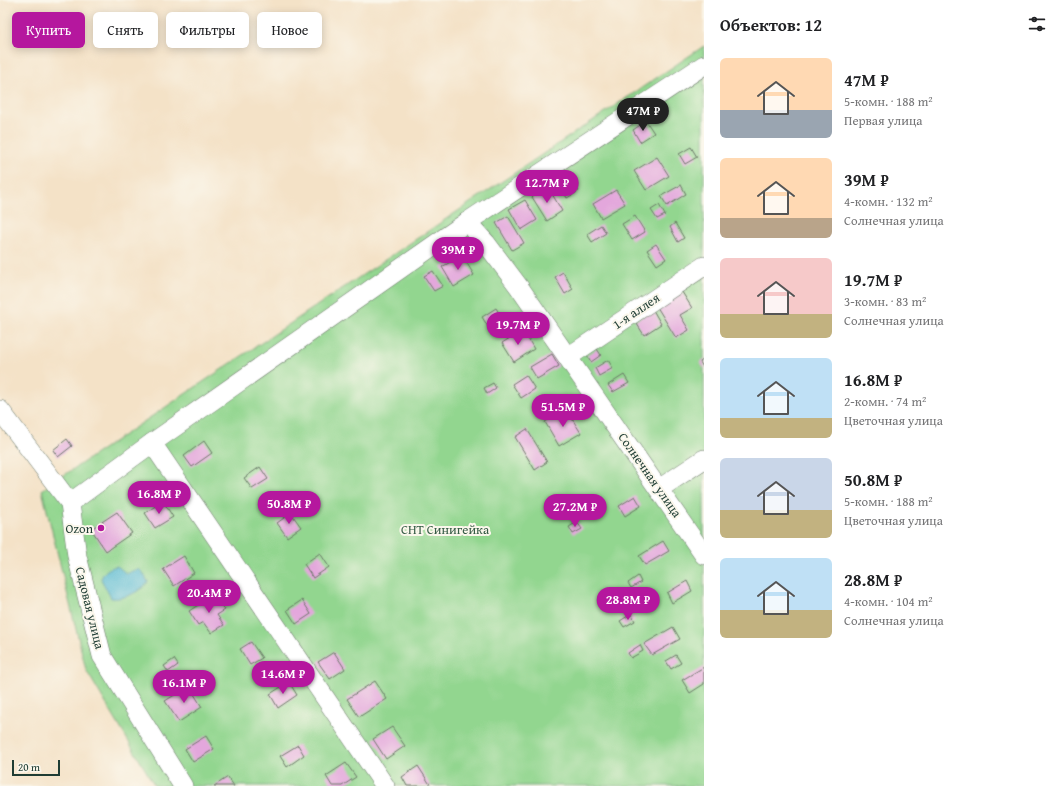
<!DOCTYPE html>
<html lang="ru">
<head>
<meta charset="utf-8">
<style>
  body { margin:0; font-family:"Gentium Book Plus",serif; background:#f2f2f2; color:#202124; height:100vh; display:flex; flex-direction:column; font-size:15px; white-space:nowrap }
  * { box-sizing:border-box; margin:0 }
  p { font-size:13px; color:#757577 }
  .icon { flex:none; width:22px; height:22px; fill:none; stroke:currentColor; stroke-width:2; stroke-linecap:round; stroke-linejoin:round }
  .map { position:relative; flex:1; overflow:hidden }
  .side { display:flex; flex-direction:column; background:#fff; width:360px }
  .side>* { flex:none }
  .banner { position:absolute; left:12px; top:12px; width:380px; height:36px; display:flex; gap:8px }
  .scale { position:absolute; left:12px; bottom:10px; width:48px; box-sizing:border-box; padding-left:4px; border:2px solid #1f3d34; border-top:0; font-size:11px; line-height:14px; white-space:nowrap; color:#1f3d34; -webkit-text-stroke:3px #fbf7ec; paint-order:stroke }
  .price { position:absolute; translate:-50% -34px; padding:0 9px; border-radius:14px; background:#b5179e; color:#fff; font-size:13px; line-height:26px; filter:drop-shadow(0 1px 2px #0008) }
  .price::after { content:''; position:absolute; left:50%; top:24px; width:12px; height:9px; margin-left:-6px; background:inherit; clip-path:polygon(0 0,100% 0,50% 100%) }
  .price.current { background:#222; color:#fff }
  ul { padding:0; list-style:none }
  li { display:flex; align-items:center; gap:12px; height:100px; padding:0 16px }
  li span { display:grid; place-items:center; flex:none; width:112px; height:80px; border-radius:6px; color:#555 }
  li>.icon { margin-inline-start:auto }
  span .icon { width:48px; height:48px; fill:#fffc; stroke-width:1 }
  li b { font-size:17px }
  h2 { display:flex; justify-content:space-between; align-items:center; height:48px; padding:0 16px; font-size:17px }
  .pill { padding:0 14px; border-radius:6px; background:#fff; box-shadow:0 2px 10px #0003; font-size:14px; line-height:36px }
  .pill.current { background:#b5179e; color:#fff }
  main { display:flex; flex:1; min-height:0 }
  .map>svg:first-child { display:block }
  .green { fill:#92d68f; stroke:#588a62 }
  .water { fill:#54b9d2; stroke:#3a7b83 }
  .building { fill:#e3a7dc }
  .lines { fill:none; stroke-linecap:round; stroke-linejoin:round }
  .street-casing { stroke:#6a7767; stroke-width:20 }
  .street { stroke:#fff; stroke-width:19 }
  .poi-dot { fill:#b5179e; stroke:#fbf7ec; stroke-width:1.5 }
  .labels { text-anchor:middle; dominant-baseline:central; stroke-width:4; stroke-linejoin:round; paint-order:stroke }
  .street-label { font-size:13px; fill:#1f3d34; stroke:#fbf7ec }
  .poi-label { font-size:13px; fill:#1f3d34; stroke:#fbf7ec; text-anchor:end }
  .park-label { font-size:13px; fill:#365c46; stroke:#fbf7ec }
</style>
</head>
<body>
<main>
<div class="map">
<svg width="704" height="786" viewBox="0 0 704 786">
  <rect width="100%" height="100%" fill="#fbf7ec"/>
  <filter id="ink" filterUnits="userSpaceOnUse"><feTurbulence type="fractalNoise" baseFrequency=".025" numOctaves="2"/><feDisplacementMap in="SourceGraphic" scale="8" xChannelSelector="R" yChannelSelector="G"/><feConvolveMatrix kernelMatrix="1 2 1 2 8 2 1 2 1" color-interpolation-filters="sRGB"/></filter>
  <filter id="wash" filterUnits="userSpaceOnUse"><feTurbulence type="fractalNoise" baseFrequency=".012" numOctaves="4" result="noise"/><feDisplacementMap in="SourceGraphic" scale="16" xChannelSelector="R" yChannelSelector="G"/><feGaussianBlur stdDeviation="0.9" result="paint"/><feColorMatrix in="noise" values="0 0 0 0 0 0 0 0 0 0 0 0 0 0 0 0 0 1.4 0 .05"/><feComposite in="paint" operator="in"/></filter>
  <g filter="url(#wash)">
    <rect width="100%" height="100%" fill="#f4e2c7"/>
    <path class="green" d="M704,46v740h-549l-69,-116 -44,-180z"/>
    <path class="water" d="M117,566l10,8c13,-8 14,-5 21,8 -8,10 -25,18 -37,16l-10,-19c3,-9 8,-11 16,-13z"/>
    <g id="blocks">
      <g class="building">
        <path d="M646,121l8,12 -14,9 -7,-12z"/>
        <path d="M691,147l6,10 -12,7 -6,-10z"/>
        <path d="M657,157l12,19 -23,14 -12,-19z"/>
        <path d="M568,174l11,17 -12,7 -10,-17z"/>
        <path d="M681,185l5,9 -19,12 -6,-10z"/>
        <path d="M548,187l14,24 -15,10 -15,-24z"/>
        <path d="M616,190l9,14 -24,14 -8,-14z"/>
        <path d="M525,200l12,20 -16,10 -12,-21z"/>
        <path d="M659,205l6,10 -8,4 -6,-9z"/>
        <path d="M508,216l16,27 -12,7 -16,-27z"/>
        <path d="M635,216l10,16 -13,8 -10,-16z"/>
        <path d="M675,223l9,15 -6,4 -8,-15z"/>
        <path d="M601,225l5,8 -14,9 -5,-8z"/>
        <path d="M656,244l10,15 -9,6 -10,-15z"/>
        <path d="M462,255l12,20 -20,12 -12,-20z"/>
        <path d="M433,271l10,15 -9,5 -10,-15z"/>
        <path d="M563,272l10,17 -8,5 -10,-17z"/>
        <path d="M682,292l10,16 -12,7 9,15 -13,8 -19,-31z"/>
        <path d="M496,308l8,13 -14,9 -8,-13z"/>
        <path d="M653,310l8,14 -17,11 -9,-14z"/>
        <path d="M523,330l11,19 -20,13 -12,-19z"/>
        <path d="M597,349l4,6 -10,7 -4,-7z"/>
        <path d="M552,354l7,12 -22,13 -7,-12z"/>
        <path d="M704,359v10l-4,-7z"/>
        <path d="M608,360l5,8 -14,8 -4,-8z"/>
        <path d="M526,375l9,14 -14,9 -9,-14z"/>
        <path d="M624,375l5,8 -16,9 -5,-7z"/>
        <path d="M493,383l3,5 -9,6 -3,-6z"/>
        <path d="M566,409l15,24 -22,13 -14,-24z"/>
        <path d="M527,429l20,33 -12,8 -20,-33z"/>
        <path d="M67,439l5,7 -14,11 -5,-7z"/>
        <path d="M204,441l8,12 -20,14 -8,-11z"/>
        <path d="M260,467l8,12 -16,10 -8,-11z"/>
        <path d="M635,496l6,10 -16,10 -6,-10z"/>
        <path d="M163,501l10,16 -18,11 -10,-15z"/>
        <path d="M117,512l15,21 -26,18 -15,-22z"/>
        <path d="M291,513l10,14 -14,10 -10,-14z"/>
        <path d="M577,522l5,7 -9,5 -4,-7z"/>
        <path d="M663,541l6,10 -24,14 -6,-9z"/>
        <path d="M320,553l9,14 -16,11 -9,-14z"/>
        <path d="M184,556l10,17 -20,13 -11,-17z"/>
        <path d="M638,576l3,6 -10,6 -3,-5z"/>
        <path d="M687,581l5,10 -20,12 -5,-10z"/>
        <path d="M215,594l10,16 -8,5 7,10 -13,8 -8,-11 -5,3 -9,-14z"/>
        <path d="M302,600l9,14 -15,10 -9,-14z"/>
        <path d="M631,614l4,7 -11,6 -4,-6z"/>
        <path d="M673,627l7,12 -28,16 -8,-11z"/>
        <path d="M251,642l11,16 -12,7 -10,-16z"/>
        <path d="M640,645l3,6 -12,7 -3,-5z"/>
        <path d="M334,652l11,17 -15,10 -12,-17z"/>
        <path d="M676,655l5,8 -10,6 -5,-8z"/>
        <path d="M174,659l4,6 -10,7 -4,-6z"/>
        <path d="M704,667v17l-14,9 -8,-13z"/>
        <path d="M375,681l12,18 -28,18 -12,-18z"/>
        <path d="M289,682l8,13 -19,13 -8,-14z"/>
        <path d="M189,686l13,21 -23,15 -14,-21z"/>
        <path d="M392,727l13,19 -19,13 -13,-20z"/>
        <path d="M206,736l8,13 -21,13 -8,-13z"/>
        <path d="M298,745l6,10 -17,12 -7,-11z"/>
        <path d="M346,763l10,14 -14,9h-10l-6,-10z"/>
        <path d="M418,766l13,20h-24l-5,-9z"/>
        <path d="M228,777l6,9h-20z"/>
      </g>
    </g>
  </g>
  <g filter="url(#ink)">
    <use href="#blocks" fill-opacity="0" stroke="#6a7767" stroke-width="1"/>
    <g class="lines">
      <defs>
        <g id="street">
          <path d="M467,222l19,21 33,44 185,268"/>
          <path d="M568,357l136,-91"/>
          <path d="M0,410l70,93 7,53 25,100 81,130"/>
          <path d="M152,443l233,343"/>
          <path d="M659,489l45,-30"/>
          <path d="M70,503l82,-60 315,-221 237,-157"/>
        </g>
      </defs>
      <use href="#street" class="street-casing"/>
      <use href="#street" class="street"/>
    </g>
  </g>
  <circle class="poi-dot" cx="101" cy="528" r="4"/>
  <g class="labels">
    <g class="street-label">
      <text transform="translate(636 311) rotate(-34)">1-я аллея</text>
      <text transform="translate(650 475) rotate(55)">Солнечная улица</text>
      <text transform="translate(90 608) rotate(76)">Садовая улица</text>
    </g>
    <g class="poi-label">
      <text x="93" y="528">Ozon</text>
    </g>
    <g class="park-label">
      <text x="445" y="529">СНТ Синигейка</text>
    </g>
  </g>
</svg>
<div class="scale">20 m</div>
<b class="price current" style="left:643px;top:132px">47M ₽</b>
<b class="price" style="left:547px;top:204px">12.7M ₽</b>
<b class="price" style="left:458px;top:271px">39M ₽</b>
<b class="price" style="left:518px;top:346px">19.7M ₽</b>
<b class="price" style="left:563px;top:428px">51.5M ₽</b>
<b class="price" style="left:159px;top:515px">16.8M ₽</b>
<b class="price" style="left:289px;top:525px">50.8M ₽</b>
<b class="price" style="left:575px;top:528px">27.2M ₽</b>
<b class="price" style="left:209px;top:614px">20.4M ₽</b>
<b class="price" style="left:628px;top:621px">28.8M ₽</b>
<b class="price" style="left:283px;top:695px">14.6M ₽</b>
<b class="price" style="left:184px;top:704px">16.1M ₽</b>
<div class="banner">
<a class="pill current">Купить</a>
<a class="pill">Снять</a>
<a class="pill">Фильтры</a>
<a class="pill">Новое</a>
</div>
</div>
<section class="side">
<h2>Объектов: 12<svg class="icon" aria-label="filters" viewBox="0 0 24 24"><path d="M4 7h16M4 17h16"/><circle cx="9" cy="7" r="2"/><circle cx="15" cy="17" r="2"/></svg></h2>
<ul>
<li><span style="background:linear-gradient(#ffd9b3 65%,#9aa5b1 0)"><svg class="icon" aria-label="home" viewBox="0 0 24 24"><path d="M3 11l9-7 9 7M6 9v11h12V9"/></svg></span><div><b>47M ₽</b><p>5-комн. · 188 m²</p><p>Первая улица</p></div></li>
<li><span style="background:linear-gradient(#ffd9b3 75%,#b9a48a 0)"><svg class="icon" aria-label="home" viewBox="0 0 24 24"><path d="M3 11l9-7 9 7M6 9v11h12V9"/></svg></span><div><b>39M ₽</b><p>4-комн. · 132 m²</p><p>Солнечная улица</p></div></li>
<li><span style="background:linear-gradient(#f6c9c9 70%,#c2b280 0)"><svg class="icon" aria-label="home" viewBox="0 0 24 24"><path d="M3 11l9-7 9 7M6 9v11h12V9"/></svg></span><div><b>19.7M ₽</b><p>3-комн. · 83 m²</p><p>Солнечная улица</p></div></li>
<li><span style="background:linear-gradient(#bfe0f5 75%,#c2b280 0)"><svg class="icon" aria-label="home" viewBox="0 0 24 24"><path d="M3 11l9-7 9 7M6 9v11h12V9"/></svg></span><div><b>16.8M ₽</b><p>2-комн. · 74 m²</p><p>Цветочная улица</p></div></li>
<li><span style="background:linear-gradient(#c9d6e8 65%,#c2b280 0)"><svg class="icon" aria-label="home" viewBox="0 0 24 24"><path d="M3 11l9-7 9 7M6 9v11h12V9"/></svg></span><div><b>50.8M ₽</b><p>5-комн. · 188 m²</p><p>Цветочная улица</p></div></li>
<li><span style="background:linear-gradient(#bfe0f5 65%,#c2b280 0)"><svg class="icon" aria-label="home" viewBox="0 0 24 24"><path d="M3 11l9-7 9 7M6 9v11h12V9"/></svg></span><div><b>28.8M ₽</b><p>4-комн. · 104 m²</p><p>Солнечная улица</p></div></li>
</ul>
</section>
</main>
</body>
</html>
